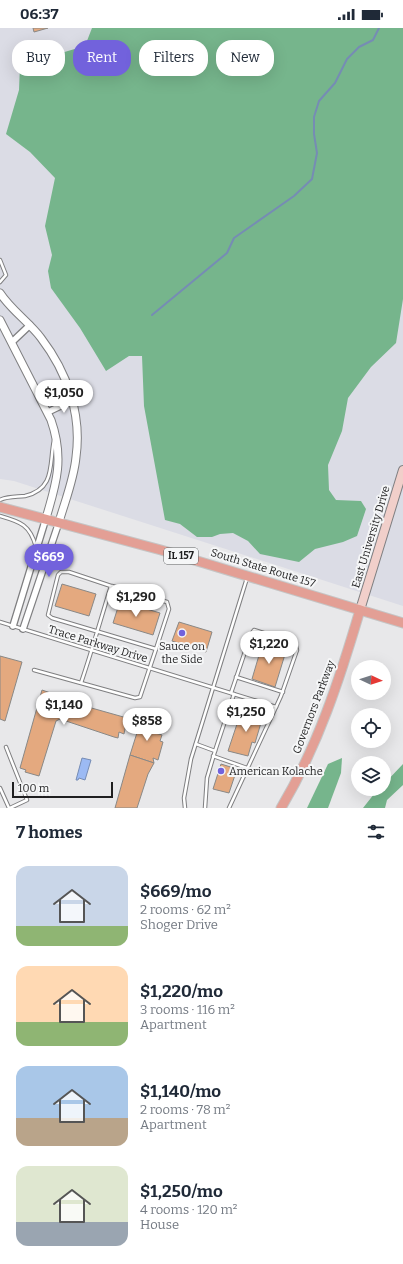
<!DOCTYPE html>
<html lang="en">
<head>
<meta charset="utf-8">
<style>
  body { margin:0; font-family:Bitter,serif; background:#f2f2f3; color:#1f2937; height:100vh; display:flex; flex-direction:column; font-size:15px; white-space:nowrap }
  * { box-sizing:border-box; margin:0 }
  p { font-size:13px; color:#747a83 }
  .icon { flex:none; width:22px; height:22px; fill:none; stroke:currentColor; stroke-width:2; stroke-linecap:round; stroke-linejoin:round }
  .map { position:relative; height:780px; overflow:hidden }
  .panel { display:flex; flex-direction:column; background:#fff; flex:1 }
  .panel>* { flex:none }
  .hud { position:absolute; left:12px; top:12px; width:379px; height:36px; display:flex; gap:8px }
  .needle { width:26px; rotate:94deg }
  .controls { position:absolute; left:351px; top:632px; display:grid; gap:8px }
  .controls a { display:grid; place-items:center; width:40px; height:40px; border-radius:50%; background:#fff; box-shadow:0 4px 16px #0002; font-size:20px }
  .scale { position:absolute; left:12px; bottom:10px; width:101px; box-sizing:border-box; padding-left:4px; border:2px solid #1f1f20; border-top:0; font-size:11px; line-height:14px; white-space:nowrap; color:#1f1f20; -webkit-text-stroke:3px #f5f6f7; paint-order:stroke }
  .price { position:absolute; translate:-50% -34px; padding:0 9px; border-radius:14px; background:#fff; color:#222; font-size:13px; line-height:26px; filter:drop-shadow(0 1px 2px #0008) }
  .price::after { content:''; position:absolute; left:50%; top:24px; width:12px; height:9px; margin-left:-6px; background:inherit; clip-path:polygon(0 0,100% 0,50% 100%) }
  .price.current { background:#7262dc; color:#fff }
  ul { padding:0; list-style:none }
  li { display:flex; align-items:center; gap:12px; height:100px; padding:0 16px }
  li span { display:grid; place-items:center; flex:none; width:112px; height:80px; border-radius:12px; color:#555 }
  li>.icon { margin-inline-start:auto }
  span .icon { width:48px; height:48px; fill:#fffc; stroke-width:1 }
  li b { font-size:17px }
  h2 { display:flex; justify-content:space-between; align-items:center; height:48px; padding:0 16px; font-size:17px }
  .chip { padding:0 14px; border-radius:16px; background:#fff; box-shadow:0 4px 16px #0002; font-size:14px; line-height:36px }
  .chip.current { background:#7262dc; color:#fff }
  .status { display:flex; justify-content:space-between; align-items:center; height:28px; padding:0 20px; background:#fff; direction:ltr }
  .status svg { height:11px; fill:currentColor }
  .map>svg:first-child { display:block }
  .built { fill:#dbdce5 }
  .forest { fill:#76b58c }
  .water { fill:#9cbaf4; stroke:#768cb4 }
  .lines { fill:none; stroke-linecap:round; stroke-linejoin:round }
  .stream { stroke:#768cb4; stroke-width:2 }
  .building { fill:#e4a97f; stroke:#898886 }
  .service-casing { stroke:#7f7f81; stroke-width:4.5 }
  .minor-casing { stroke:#7f7f81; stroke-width:8 }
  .tertiary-casing { stroke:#7f7f81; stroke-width:9 }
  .secondary-casing { stroke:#7f7f81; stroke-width:10 }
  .primary-casing { stroke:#c5c5c5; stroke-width:11 }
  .service { stroke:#fff; stroke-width:2.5 }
  .minor { stroke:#fff; stroke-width:5.5 }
  .tertiary { stroke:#fff; stroke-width:7 }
  .secondary { stroke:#f1cfca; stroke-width:8 }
  .primary { stroke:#e39f95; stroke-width:9 }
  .poi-dot { fill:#7262dc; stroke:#f5f6f7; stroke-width:1.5 }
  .labels { text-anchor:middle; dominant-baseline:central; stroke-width:4; stroke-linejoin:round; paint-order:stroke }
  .shield { fill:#f5f6f7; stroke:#5f6060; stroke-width:1 }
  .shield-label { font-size:10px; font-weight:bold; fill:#1f1f20 }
  .street-label { font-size:11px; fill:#1f1f20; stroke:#f5f6f7 }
  .poi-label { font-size:11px; fill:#1f1f20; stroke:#f5f6f7 }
</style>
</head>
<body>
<div class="status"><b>06:37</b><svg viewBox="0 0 49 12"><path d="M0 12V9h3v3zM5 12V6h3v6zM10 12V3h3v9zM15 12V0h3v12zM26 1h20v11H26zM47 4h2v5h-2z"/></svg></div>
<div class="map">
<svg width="403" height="780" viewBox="0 0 403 780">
  <rect width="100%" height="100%" fill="#e8e8ea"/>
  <path class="built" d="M0,0h403v578l-389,-125 -14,-2z"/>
  <g class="forest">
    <path d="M92,0h311v271l-7,44 -25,24 -23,31 -6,33 -14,34 1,25 7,10 25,1 5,8 -9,27 -14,6 -28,7 -16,13 -39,-8 -12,-13 -15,-8 -13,1 -8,3h-15l-17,-13 -15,-4 -21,-114 -2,-50h-13l-23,15 -26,-43 -29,-40 -3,-17 4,-16 -7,-29 10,-48 -25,-26 -24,-18 13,-44 1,-25 65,-19z"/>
    <path d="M342,730l-1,15 -13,35h-21l21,-44z"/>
    <path d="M403,736v21l-16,15 -2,8h-22l15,-19h6v-5z"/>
  </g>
  <path class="water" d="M82,730l9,2 -6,20 -6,-2 -1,2h-2z"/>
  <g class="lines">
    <path class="stream" d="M152,287l75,-62 7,-15 60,-42 18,-17 5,-26 -3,-19v-17l5,-16 16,-18 12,-24 12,-12 14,-7 6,-12"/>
  </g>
  <g class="building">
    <path d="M33,0h15l-14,4z"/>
    <path d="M62,556l34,10 -7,22 -34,-10z"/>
    <path d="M120,573l40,12 -7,22 -40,-12z"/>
    <path d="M179,594l33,10 -6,20 -34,-11z"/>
    <path d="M262,617l24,6 -11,36 -23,-8z"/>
    <path d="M0,628l22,6 -17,59 -5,-2z"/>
    <path d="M42,662l46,16v1l39,11 -3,16 -5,-2 -1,6 -4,-1 -54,-18 -4,2 -17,55 -14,-4 1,-2 -6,-2z"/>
    <path d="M242,681l21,7 -8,27 -3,-1 -4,14 -20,-5z"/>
    <path d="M140,687l15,6 -3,11 10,3 -2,6 3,1 -5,18 -5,-2 1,5 -24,-8 11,-35 -2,-1z"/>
    <path d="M130,727l24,8 -6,11 -11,34h-22z"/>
    <path d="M221,736l16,5 -8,24 -16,-4z"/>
  </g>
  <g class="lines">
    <defs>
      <g id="service">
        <path d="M0,232l6,15 -6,7"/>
        <path d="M0,472c8,-4 17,-3 25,-4 31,-7 24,-33 29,-56"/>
        <path d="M0,488c21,6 30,9 36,31"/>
        <path d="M112,558l55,16 2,7 -13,40"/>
        <path d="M0,594l276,85 -47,101"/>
        <path d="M34,642l101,28 5,-1 16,-48 -104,-31 -4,-3 10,-40 3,-3h8l42,14c-10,32 -19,65 -30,97"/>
        <path d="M236,649l47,15"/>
        <path d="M231,665l20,-59 3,-4 41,13 2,7 -16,46 -5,11"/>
        <path d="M196,716l19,7 -8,27 -2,30"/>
        <path d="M6,719l21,53 -17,8"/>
        <path d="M215,723l19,-57"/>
        <path d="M213,728l34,12"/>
        <path d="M0,760l9,20"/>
        <path d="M185,780l-1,-10 7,-39 56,-181"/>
      </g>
      <g id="minor">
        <path d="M12,314l18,-17"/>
        <path d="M48,384l25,-12"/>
        <path d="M13,598l33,-108"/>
        <path d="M23,601l36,-107"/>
      </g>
      <g id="tertiary">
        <path d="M0,265c11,17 29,29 41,45 26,34 41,76 35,119 -2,22 -11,44 -17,65"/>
        <path d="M0,292l51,100c13,37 6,62 -5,98"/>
      </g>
      <path id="secondary" d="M360,582l43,-140"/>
      <g id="primary">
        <path d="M0,479l161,43 242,73"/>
        <path d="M281,780c37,-62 59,-130 79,-198"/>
      </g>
    </defs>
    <use href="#service" class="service-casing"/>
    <use href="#minor" class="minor-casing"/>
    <use href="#tertiary" class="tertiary-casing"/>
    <use href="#secondary" class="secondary-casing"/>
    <use href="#primary" class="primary-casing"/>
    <use href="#service" class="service"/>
    <use href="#minor" class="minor"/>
    <use href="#tertiary" class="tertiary"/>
    <use href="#secondary" class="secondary"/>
    <use href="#primary" class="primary"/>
  </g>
  <g class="poi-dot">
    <circle cx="182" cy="605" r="4"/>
    <circle cx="221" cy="743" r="4"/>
  </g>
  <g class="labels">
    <rect class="shield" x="164" y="520" width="34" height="16" rx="3"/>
    <g class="shield-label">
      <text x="181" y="528">IL 157</text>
    </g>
    <g class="street-label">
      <text transform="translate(371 509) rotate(-73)">East University Drive</text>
      <text transform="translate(263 540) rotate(17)">South State Route 157</text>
      <text transform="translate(98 616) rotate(17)">Trace Parkway Drive</text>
      <text transform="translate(314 679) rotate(-69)">Governors Parkway</text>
    </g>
    <g class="poi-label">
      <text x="182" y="618">Sauce on<tspan x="182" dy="13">the Side</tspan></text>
      <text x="229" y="743" text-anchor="start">American Kolache</text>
    </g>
  </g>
</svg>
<div class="controls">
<a><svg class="needle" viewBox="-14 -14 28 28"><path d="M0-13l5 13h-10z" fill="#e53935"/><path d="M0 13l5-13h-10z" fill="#747a83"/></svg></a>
<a><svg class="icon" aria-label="locate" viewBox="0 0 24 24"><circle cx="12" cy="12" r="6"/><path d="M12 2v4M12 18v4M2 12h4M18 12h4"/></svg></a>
<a><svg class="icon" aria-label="layers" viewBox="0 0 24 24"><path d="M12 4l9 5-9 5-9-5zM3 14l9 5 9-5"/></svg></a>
</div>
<div class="scale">100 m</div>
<b class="price" style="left:64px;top:386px">$1,050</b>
<b class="price current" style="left:49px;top:550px">$669</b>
<b class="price" style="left:136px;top:590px">$1,290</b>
<b class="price" style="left:269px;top:637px">$1,220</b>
<b class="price" style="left:64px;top:698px">$1,140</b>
<b class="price" style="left:246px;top:705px">$1,250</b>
<b class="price" style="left:147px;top:714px">$858</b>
<div class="hud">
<a class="chip">Buy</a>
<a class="chip current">Rent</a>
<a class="chip">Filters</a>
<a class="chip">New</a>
</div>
</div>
<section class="panel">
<h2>7 homes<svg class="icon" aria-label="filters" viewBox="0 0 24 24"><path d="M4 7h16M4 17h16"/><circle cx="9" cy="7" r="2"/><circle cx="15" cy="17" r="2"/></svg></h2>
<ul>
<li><span style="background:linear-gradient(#c9d6e8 75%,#8fb573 0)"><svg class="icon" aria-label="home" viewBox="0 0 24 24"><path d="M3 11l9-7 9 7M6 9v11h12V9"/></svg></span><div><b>$669/mo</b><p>2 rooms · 62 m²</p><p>Shoger Drive</p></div></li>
<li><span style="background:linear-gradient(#ffd9b3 70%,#8fb573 0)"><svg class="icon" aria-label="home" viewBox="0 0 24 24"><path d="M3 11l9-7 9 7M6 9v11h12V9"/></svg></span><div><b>$1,220/mo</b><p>3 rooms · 116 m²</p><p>Apartment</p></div></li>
<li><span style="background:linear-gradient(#a9c7e8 65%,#b9a48a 0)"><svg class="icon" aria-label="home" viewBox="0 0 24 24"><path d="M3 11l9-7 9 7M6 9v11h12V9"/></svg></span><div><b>$1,140/mo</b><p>2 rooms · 78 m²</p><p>Apartment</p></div></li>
<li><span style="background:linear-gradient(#dfe7d0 70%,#9aa5b1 0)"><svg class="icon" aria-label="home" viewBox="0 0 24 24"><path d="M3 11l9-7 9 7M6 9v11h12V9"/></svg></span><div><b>$1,250/mo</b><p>4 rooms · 120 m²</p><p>House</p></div></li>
</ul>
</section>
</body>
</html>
